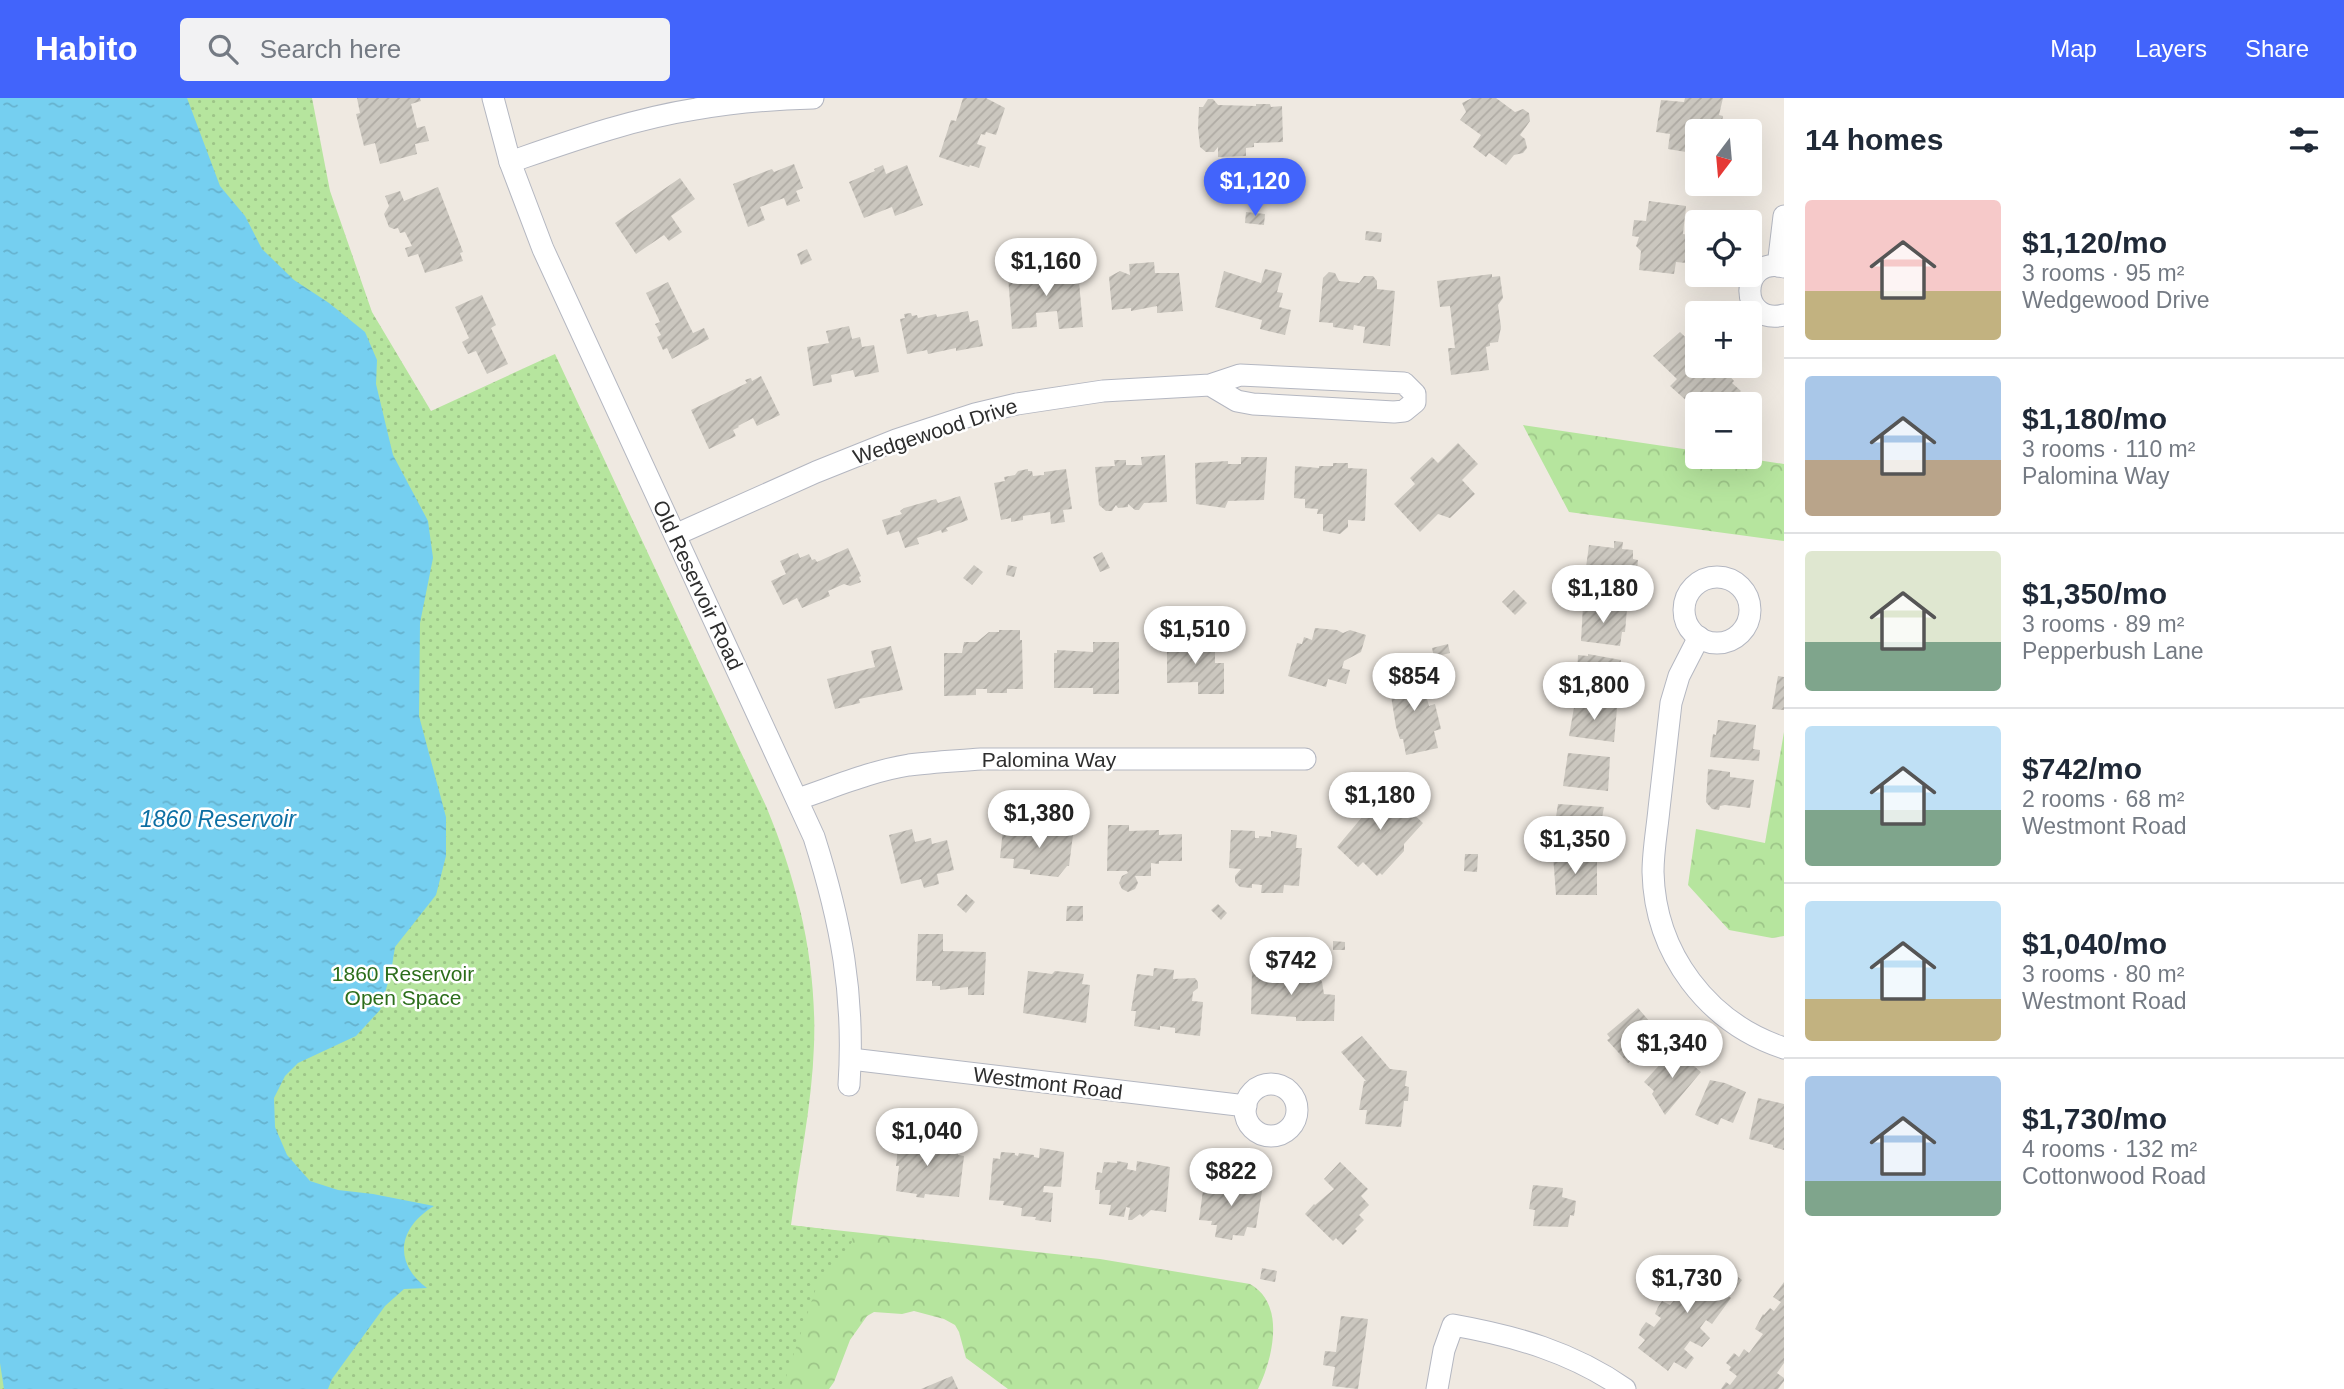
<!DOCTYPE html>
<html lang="en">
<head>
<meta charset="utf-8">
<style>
  body { margin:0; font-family:Helvetica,sans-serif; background:#f2f2f3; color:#1f2937; height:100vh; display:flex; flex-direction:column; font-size:26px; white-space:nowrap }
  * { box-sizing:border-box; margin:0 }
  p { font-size:23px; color:#747a83 }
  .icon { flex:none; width:38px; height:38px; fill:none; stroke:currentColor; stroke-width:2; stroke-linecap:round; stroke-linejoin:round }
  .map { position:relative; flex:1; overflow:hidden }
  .sheet { display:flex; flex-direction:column; background:#fff; width:560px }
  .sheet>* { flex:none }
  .needle { width:46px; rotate:196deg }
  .fabs { position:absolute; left:1685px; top:21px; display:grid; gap:14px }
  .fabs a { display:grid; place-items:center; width:77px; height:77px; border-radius:7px; background:#fff; box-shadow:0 7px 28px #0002; font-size:35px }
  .price { position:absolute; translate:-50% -60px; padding:0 16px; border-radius:24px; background:#fff; color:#222; font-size:23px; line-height:46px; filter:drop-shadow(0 2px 4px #0008) }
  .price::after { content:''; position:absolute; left:50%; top:42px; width:21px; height:16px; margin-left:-10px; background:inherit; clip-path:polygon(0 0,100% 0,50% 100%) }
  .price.on { background:#4264fb; color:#fff }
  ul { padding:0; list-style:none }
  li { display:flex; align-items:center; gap:21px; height:175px; padding:0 21px }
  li+li { border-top:2px solid #e0e1e3 }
  li span { display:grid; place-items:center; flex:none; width:196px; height:140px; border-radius:7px; color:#555 }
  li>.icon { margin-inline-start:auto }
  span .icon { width:84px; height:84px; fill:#fffc; stroke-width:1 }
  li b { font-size:30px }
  h2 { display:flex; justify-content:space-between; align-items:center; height:84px; padding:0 21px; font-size:30px }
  header { display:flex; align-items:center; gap:42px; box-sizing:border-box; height:98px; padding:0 35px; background:#4264fb; color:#fff }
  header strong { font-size:33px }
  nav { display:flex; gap:38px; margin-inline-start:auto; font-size:24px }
  .search { width:490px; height:63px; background:#f2f2f3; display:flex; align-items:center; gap:18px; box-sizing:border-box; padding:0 24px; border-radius:7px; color:#747a83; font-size:26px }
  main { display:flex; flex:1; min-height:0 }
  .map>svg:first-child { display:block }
  .forest { fill:url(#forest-crowns) }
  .park { fill:url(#park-dots) }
  .water { fill:url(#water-ripples) }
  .building { fill:url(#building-hatch) }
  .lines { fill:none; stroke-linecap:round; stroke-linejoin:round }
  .minor-casing { stroke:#b4b7c1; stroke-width:23 }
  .minor { stroke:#fff; stroke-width:21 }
  .labels { text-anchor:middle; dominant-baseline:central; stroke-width:5; stroke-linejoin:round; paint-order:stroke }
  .street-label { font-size:21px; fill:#2e2e2e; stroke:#fff }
  .park-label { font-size:21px; fill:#2c6e1b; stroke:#fff }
  .water-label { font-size:23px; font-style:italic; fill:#0d6fa3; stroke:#fff }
</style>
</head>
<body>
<header>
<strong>Habito</strong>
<div class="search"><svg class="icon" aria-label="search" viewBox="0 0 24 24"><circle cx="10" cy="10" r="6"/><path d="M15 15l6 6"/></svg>Search here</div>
<nav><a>Map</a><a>Layers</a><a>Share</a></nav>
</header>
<main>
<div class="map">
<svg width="1784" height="1291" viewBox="0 0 1784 1291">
  <defs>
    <pattern id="forest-crowns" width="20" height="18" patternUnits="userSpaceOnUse" patternTransform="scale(1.75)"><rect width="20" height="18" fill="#b6e59e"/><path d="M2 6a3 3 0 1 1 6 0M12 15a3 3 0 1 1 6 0" fill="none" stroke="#9dc588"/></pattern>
    <pattern id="park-dots" width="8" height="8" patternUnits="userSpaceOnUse" patternTransform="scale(1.75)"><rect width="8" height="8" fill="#b6e59e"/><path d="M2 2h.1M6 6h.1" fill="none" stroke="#9dc588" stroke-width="1.8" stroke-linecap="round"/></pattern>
    <pattern id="water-ripples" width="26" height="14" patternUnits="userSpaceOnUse" patternTransform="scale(1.75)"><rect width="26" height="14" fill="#75cff0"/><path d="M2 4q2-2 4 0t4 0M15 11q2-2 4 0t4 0" fill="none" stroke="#66b2ce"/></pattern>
    <pattern id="building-hatch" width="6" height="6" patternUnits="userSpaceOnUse" patternTransform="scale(1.75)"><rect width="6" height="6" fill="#cbc7bf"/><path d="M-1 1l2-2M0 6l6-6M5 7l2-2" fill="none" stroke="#afaba4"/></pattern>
  </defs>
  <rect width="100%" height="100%" fill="#efe9e1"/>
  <g class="forest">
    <path d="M1523,327l174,26 1,6h40l46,7v77l-215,-29z"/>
    <path d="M1784,634v204l-12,2 -43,-8 -41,-45 8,-56 69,14z"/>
    <path d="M798,1128l302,33 150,25c36,20 23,74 8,105h-250l-42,-31 -7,-26 -4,-7 -11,-6 -30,-8 -12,3 -28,-2 -7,4 -17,24 -16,42 -5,7h-164z"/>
  </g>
  <path class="park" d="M0,0h312l18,93 42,121 59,99 124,-57 211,452c32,77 51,156 48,239 -2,60 -15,120 -23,180l62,8 -1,9 -36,46 -34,101h-782z"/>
  <path class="water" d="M0,0h187l33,88 25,30 17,33 32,31 35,23 36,29 12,28 -1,24 17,71 35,66 5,37 -13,65 -1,93 27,101v39l-10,39 -41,52 -4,25 -11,38 -24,26 -58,27 -13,13 -11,22 1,29 12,28 23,26 28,9 35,4 61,12c-35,21 -42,56 -7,82l-23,1 -19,17 -53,73 -4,10h-324l-4,-26z"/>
  <g class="building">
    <path d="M357,0h63l1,3 -10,3 6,24 8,-2 4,15 -14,3 2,10 -37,10 -5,-21 -11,3 -8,-32 4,-1z"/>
    <path d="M963,0h23l19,10 -9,27 -10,-3 -1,3 -4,-1 -4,10 9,3 -7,21 -9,-3 -1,2 -30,-10 12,-37 5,1z"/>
    <path d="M1472,0h24l19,14 8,-3 6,4 1,8 -10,14 5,4 2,9 -4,5 -9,2 -8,10 -17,-12 -3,4 -13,-10 8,-12 -21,-15 6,-8 -4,-9z"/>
    <path d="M1685,0h38l-4,17 4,1 -2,13 7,2h-30v26l-13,-2 1,-3 -18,-3 2,-15 -14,-2 5,-32 23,2z"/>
    <path d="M1208,1h5l5,6 38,1v-2h14l1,3 11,-1 1,36 -29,1v4l-8,1v8l-28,1v-10l-4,5h-8l-6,-5 -2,-19 1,-21h4z"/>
    <path d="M794,66l9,24 -7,3 4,10 -13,5 -3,-8 -24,9 5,13 -17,7 -15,-43 39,-15 2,3z"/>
    <path d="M883,67l3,9 21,-9 16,40 -28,11 -3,-9 -28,11 -15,-36 26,-11 -1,-2z"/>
    <path d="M680,80l15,21 -24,17 11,16 -13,9 -5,-6 -28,19 -21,-31z"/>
    <path d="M438,89l25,65 -3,1 3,8 -38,12 -7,-19 -10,3 -3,-9 7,-2 -7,-14 -5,1 -2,-5 -4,1 -5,-2 -5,-13 5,-8 -4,-10 15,-5 4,10z"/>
    <path d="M1649,103l37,5 -3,28 7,1 -3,28 -11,-1 -2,12 -35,-4 2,-19 -5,-5 3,-9 -7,-1 2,-16 12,1z"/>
    <path d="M1246,114l19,2 -1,11 -19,-2z"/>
    <path d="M1366,133l16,2 -1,9 -16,-2z"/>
    <path d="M807,151l5,11 -11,5 -4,-11z"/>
    <path d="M1154,164l1,11h24l4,38 -26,2v-7l-26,5v-3l-19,2 -3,-33 11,-6 10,4 -1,-11z"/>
    <path d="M1050,167l1,7 27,-2 5,57 -24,2 -2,-18 -21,2 1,14 -25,2 -4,-53 27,-3 -1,-7z"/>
    <path d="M1265,171l17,4 -5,19 6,1 -4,14 12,3 -6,25 -25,-6 2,-9 -47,-13 9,-36 37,12z"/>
    <path d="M1329,174l6,1 4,8 20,2 5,-7h9l4,5v8l18,2 -5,55 -27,-3 2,-16 -11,-2 -1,5 -20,-3v-4l-14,-1 4,-44z"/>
    <path d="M1492,176v3l8,-1 3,22 -5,7 3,22 -3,15 -8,1v3l-4,1 3,23 -38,5 -3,-27h7l-5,-42 -10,1 -3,-26z"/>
    <path d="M668,184l25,51 11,-5 5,11 -37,20 -5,-11 -4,2 -6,-13 4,-2 -6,-11 5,-2 -14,-29z"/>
    <path d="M482,197l14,30 -5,3 17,36 -21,10 -11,-23 -8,3 -6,-12 7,-4 -14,-31z"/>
    <path d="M968,213l2,11 8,-2 5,26 -27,5v-3l-28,6 -1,-4 -20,4 -7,-35 5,-1 -1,-4 7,-1 1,3 5,-1 1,3 18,-4 1,3z"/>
    <path d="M849,228l3,13 8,-2 2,10 12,-2 5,27 -24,5 -2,-7 -22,5 1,7 -19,4 -6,-39 22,-4 -3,-12z"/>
    <path d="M1680,234l18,17v17h23l13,15 -2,2 9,8 -13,13h-30v4l-4,-3 -1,-6 -4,4 -19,-17 7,-7 -24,-23z"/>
    <path d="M761,278l19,39 -23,11 -4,-8 -15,8 1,1 -6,3 3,6 -27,13 -18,-39 56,-27 -2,-3 6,-2 1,3z"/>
    <path d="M1458,345l20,21 -16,16 13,14 -25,24 -12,-4 -18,18 -26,-28 21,-20 -5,-6 22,-21 6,6z"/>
    <path d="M1165,357l2,47 -23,1 -5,7h-4l-7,-6v3l-10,1 -2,-3 -4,6h-6l-7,-6 -4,-38 20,-1 -1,-6h12v5h16l-1,-8z"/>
    <path d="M1241,359h26l-3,43 -36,1 -3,7 -29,-4 -1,-41 33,-2v3h13z"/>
    <path d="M1333,365h15v5l19,1 -2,52 -17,-1v7l-8,7 -17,-3v-17h-6l1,-5 -13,-1v-9l-11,-1 1,-32 24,2v-2h14z"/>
    <path d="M1028,371v2h4l1,5 11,-1v-3l22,-3 6,40 -9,1 2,12 -14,2 -1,-12 -27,4v4l-12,2v-4l-10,2 -7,-37 11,-2 -1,-4 11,-2 3,-4z"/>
    <path d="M960,398l8,24 -22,8 2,3 -6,2 -1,-3 -24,8 2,6 -14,4 -6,-17 -12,4 -5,-15 20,-6 -2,-3 4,-3 32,-9 2,4z"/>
    <path d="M1614,443l9,1 -1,7 11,1v9l5,1 -1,10h-3l-2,18 -48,-6 5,-37 25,3z"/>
    <path d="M848,450l13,28 -2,1 2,5 -11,4 -6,-2 -16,7 2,5 -28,12 -5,-10 -14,7 -12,-24 15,-7 -6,-13 18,-8 2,5 9,-4 3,6 3,-1 2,3z"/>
    <path d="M1102,454l8,16 -10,4 -7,-15z"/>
    <path d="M974,467l9,7 -11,13 -9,-7z"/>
    <path d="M1008,467l9,2 -3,10 -8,-2z"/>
    <path d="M1514,492l13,13 -12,12 -13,-13z"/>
    <path d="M1583,507l44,4 -2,23h-3l-2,14 -39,-5z"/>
    <path d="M1315,530l22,2 6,3 7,-3 16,5 -5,17 -17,9 -2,7 8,2 -4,14 -18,-5 -2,8 -38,-11 9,-33 5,1 2,-7 8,3z"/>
    <path d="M999,532h21v10h2l1,49h-16v4h-20v-4h-11v6l-32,1v-43h18l2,-11h13l12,-10h10z"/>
    <path d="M1187,539h13v5h15v21h9v31h-26v-12l-31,1v-41h20z"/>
    <path d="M1093,544h26v52h-26v-6h-39v-35h3v-3l36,2z"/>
    <path d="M1448,546l2,9 -16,4 -2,-9z"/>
    <path d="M891,548l12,44 -44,9 1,4 -25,6 -8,-30 48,-12 -4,-16z"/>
    <path d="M1588,556l33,6 -2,20h-3l-2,17 -38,-6 2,-36 10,1z"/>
    <path d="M1419,572l10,36 6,-2 6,25 -7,2 4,17 -32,7 -3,-16h-3l-4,-12 -8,-50z"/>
    <path d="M1778,578l6,1v33l-12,-1z"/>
    <path d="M1575,604l42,6 -3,34 -45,-6z"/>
    <path d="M1718,622l38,5 -3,24 7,1 -1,11 -49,-4 3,-23 3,1z"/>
    <path d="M1568,655l42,4 -2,34 -45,-5z"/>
    <path d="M1708,671l22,3v5l24,3 -4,28 -25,-3 -5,1 -1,4 -7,-1 -6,-7z"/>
    <path d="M1381,686l42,39 -19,21v7l-22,24 -2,-2 -3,3 -14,-14 -5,5 -21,-20 31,-37 -6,-5z"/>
    <path d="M1558,706l46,3 -6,32 -6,6h-8l1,-5 -7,-1 -25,-3z"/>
    <path d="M1047,726l27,3 -5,39h-2l-9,11 -28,-3v-4l-17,-2 1,-9 -14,-1 3,-29 14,2v-2l29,5z"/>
    <path d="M1108,727h21v6l30,-1v5l23,-1v27h-23v3l-8,-1v13h-16l3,7 -3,6 -7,3 -6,-3 -3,-6 3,-7 6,-3 -1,-2h-20z"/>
    <path d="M912,731l3,13 16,-4 1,6 15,-4 7,30 -17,4 2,10 -15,4 -3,-9 -20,5 -12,-49z"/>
    <path d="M1231,732l24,1v7h4v-2l12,1v-6l26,4 -1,13h6l-3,38 -15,-1 -1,8h-22l1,-8 -10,-1v4l-12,-1 -5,-5v-6l6,-7 -12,-1z"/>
    <path d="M1465,756h13l-1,18 -13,-1z"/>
    <path d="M1553,757h12v3l32,1v36h-41z"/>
    <path d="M966,796l9,8 -9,11 -9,-8z"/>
    <path d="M1218,806l9,9 -6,7 -10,-10z"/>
    <path d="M1067,808h16v15h-17z"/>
    <path d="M918,836h25v17l43,1 -2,43h-16v-8l-28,3v-4h-8v-5h-16z"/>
    <path d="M1333,843l12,1v8h-12z"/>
    <path d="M1154,870l20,2 -1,9 22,-1 3,4v6l-5,4 -1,9 11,1 -3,34 -25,-3v-5l-15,-2v4l-26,-4 2,-15h-5l6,-37 16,2z"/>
    <path d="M1261,872h7v3l31,1v-3l19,4 4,7 2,12 11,1 -1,26h-38v-4l-45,-3 1,-42h8z"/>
    <path d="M1028,873l24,3 3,-3 29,3 -2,10 8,1 -4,38 -63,-10z"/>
    <path d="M1638,910l24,28 -34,27 -21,-23 3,-2 -3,-4z"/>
    <path d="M1362,938l28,33 17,2 -2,15 4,1 -1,14h-4l-3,26 -36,-3 2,-14h-8l5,-29h2l-25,-29z"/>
    <path d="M1666,953h10l25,21 -36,43 -13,-21 2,-3 -10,-9 21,-23 -3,-3z"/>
    <path d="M1710,982l15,3 21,9 -13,31 -12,-5 -3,7 -23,-10z"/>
    <path d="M1758,1000l26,6v46l-11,-3v-2l-24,-6z"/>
    <path d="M900,1034l28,3 -1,12 19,2v2l12,2v2l6,1 -5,41 -34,-3 -1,4 -8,-1 1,-3 -21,-3 3,-25h-3z"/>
    <path d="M1040,1050l24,4 -3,35 -17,-1 -1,6 10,1 -2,29 -16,-2 1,-3 -15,-1 1,-8 -19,-3 1,-4 -15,-1 4,-42 7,1 1,-7 14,1v2l3,1 1,-3 15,2v2l5,1z"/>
    <path d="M1117,1063l11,2 -1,6 9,2 1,-10 33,6 -4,45 -15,-2 -8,7 -3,-3 -8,6h-4l2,-12 -4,-1 -2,10 -15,-2 2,-10 -12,-1 1,-14h-5l2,-18 5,1 2,-11 13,1z"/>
    <path d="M1340,1064l28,27 -7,7 8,9 -10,10 5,5 -9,9 2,2 -14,14 -7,-7 -3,3 -28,-27 9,-10 1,1 19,-16 -10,-10z"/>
    <path d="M1204,1085l34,6 1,-6 24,2 -7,43 -9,-1 -3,9 -11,-1 -1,5 -17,-3 2,-12h-6l1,-4 -13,-1z"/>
    <path d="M1533,1087l30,3 -1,9 14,4 -2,15 -4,-1 -2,12 -35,-1 2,-16 -6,-1z"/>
    <path d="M1711,1160l11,8 -6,7 11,8 6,-8 9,7 -7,10 -4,-3 -5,7 5,4 -19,26 -6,-4 -6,8 10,10 -8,9 -12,-6 -6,8 10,9 -8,11 -12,-7 -6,9 -30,-23 7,-8 -6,-5 2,-6 5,-7 8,5 7,-9 -6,-4 3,-7 4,-6 8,4 7,-8 -6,-4 14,-21 1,1 5,-6 5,4 7,-8 3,2z"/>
    <path d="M1262,1170l15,3 -2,11 -15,-3z"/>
    <path d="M1784,1184v81l-7,10 7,5v3l-6,8h-57l5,-7 4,3 7,-9 -8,-6 2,-3 -5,-4 8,-10 5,4 5,-8 5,4 14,-19 -8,-5 8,-15 1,1 6,-7 4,3 7,-9 -8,-5z"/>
    <path d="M1341,1218l27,3 -10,70 -26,-3 3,-19 -12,-2 2,-14 11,1z"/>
    <path d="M952,1278l6,13h-37z"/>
  </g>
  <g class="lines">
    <defs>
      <g id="minor">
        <path d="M493,0l17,64 33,87 271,588c27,85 41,158 35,248"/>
        <path d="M510,64c61,-21 122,-43 186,-53 38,-7 78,-10 117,-11"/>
        <path d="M1778,168l6,-50"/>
        <path d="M1784,169c-45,-12 -46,59 0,48"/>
        <path d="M675,437l141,-63 80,-32 79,-26 42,-10 86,-13 107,-6 30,-10 164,8 11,11v8l-11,9 -10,1 -141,-8 -16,-3 -27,-16"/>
        <circle cx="1717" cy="512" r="33"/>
        <path d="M1699,539l-20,39 -8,27c-4,35 -8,70 -12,106 -2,21 -6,42 -6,63 2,82 55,151 131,176"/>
        <path d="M798,701c36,-12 73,-28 111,-34 24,-3 48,-4 72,-6h324"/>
        <path d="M851,961l395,47"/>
        <circle cx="1271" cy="1012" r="26"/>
        <path d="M1437,1291l7,-39 9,-25c62,11 119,27 172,64"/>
      </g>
    </defs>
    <use href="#minor" class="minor-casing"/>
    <use href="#minor" class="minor"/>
  </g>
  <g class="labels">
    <g class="street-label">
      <text transform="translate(935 333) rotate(-18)">Wedgewood Drive</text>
      <text transform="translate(698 487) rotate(65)">Old Reservoir Road</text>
      <text x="1049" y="661">Palomina Way</text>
      <text transform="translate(1048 985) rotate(7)">Westmont Road</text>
    </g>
    <g class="park-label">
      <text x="403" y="875">1860 Reservoir<tspan x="403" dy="24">Open Space</tspan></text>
    </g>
    <g class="water-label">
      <text x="218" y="721">1860 Reservoir</text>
    </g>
  </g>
</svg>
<div class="fabs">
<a><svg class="needle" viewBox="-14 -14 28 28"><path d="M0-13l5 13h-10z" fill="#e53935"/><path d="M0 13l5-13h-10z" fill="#747a83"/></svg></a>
<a><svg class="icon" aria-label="locate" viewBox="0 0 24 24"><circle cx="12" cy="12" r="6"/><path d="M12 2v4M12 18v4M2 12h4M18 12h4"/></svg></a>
<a>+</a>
<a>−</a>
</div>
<b class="price on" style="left:1255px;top:120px">$1,120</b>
<b class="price" style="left:1046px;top:200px">$1,160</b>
<b class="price" style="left:1603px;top:527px">$1,180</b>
<b class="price" style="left:1195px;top:568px">$1,510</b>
<b class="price" style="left:1414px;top:615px">$854</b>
<b class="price" style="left:1594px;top:624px">$1,800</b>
<b class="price" style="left:1380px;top:734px">$1,180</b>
<b class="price" style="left:1039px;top:752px">$1,380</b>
<b class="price" style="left:1575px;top:778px">$1,350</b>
<b class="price" style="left:1291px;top:899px">$742</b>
<b class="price" style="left:1672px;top:982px">$1,340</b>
<b class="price" style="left:927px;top:1070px">$1,040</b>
<b class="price" style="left:1231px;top:1110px">$822</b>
<b class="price" style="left:1687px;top:1217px">$1,730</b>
</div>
<section class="sheet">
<h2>14 homes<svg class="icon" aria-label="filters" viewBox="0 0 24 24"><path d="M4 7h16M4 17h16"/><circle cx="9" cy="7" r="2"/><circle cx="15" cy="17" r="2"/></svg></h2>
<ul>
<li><span style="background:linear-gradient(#f6c9c9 65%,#c2b280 0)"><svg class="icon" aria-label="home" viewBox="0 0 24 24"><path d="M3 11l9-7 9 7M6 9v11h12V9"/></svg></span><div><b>$1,120/mo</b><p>3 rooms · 95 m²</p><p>Wedgewood Drive</p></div></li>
<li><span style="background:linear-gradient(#a9c7e8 60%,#b9a48a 0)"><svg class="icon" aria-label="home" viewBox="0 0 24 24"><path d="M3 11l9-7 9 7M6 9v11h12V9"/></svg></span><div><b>$1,180/mo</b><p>3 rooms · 110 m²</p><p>Palomina Way</p></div></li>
<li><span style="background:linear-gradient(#dfe7d0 65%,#7fa58c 0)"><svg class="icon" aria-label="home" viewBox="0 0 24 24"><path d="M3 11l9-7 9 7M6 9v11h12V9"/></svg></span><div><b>$1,350/mo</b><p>3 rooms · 89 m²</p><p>Pepperbush Lane</p></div></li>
<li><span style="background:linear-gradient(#bfe0f5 60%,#7fa58c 0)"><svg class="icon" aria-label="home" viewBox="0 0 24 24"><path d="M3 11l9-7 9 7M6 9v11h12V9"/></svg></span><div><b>$742/mo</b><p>2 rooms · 68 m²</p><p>Westmont Road</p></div></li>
<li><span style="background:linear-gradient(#bfe0f5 70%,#c2b280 0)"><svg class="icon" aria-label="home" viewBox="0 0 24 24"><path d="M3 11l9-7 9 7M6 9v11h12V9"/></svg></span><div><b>$1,040/mo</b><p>3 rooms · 80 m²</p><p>Westmont Road</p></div></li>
<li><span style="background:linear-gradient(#a9c7e8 75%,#7fa58c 0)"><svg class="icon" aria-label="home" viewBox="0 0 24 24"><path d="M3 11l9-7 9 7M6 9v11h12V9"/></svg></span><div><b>$1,730/mo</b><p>4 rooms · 132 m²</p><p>Cottonwood Road</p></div></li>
</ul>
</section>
</main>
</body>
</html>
